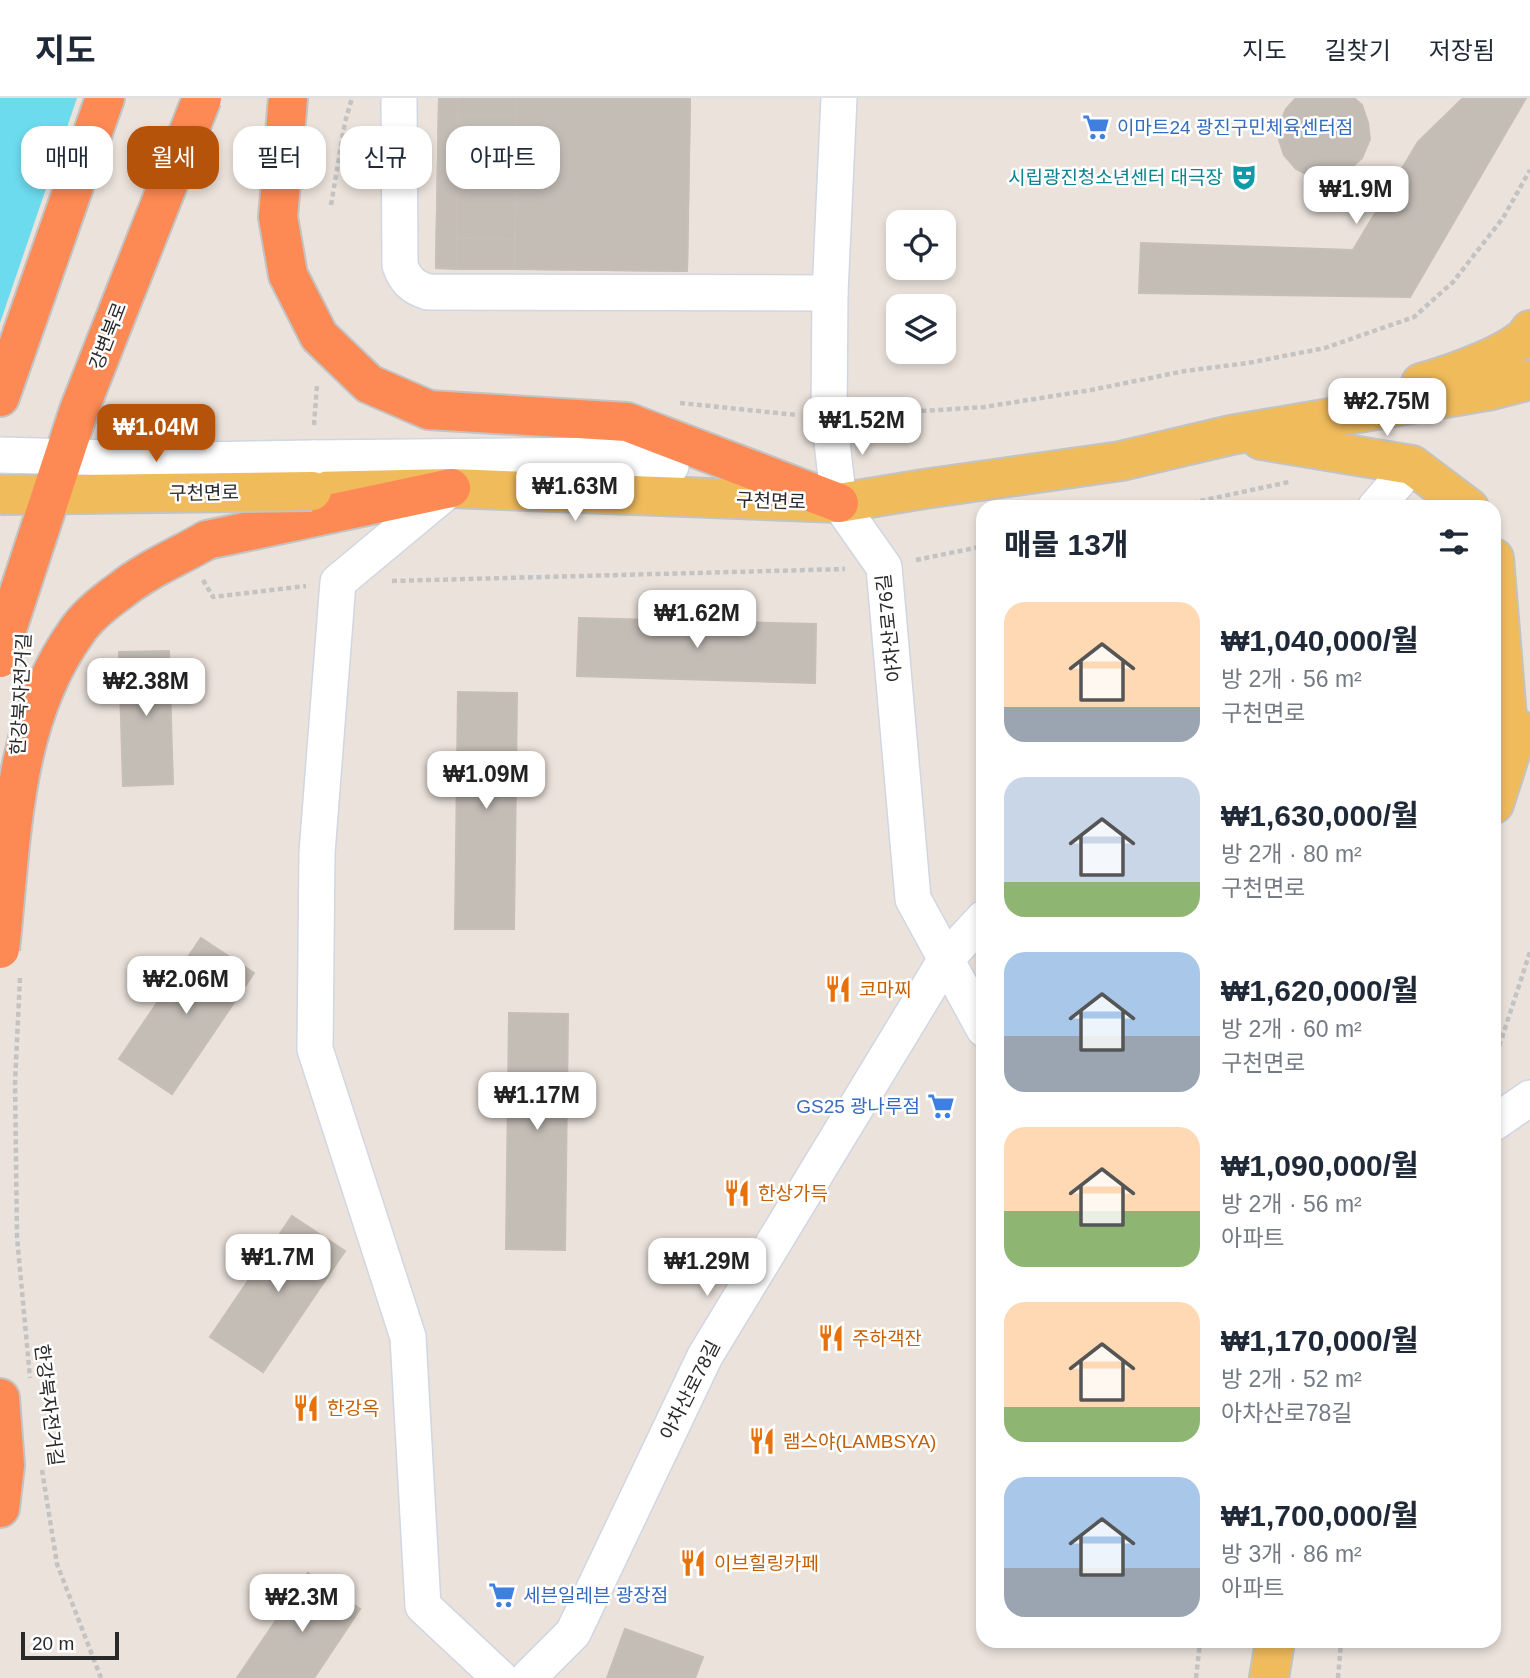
<!DOCTYPE html>
<html lang="ko">
<head>
<meta charset="utf-8">
<style>
  body { margin:0; font-family:Arial,"Noto Sans KR",sans-serif; background:#f6f6f7; color:#1f2937; height:100vh; display:flex; flex-direction:column; font-size:26px; white-space:nowrap }
  * { box-sizing:border-box; margin:0 }
  p { font-size:23px; color:#747a83 }
  .icon { flex:none; width:38px; height:38px; fill:none; stroke:currentColor; stroke-width:2; stroke-linecap:round; stroke-linejoin:round }
  .map { position:relative; flex:1; overflow:hidden }
  .drawer { position:absolute; left:976px; top:402px; width:525px; height:1148px; display:flex; flex-direction:column; background:#fff; border-radius:21px; box-shadow:0 4px 10px #0003 }
  .drawer>* { flex:none }
  .top-card { position:absolute; left:21px; top:28px; width:665px; height:63px; display:flex; gap:14px }
  .tools { position:absolute; left:886px; top:112px; display:grid; gap:14px }
  .tools a { display:grid; place-items:center; width:70px; height:70px; border-radius:14px; background:#fff; box-shadow:0 4px 10px #0003; font-size:35px }
  .scale { position:absolute; left:21px; bottom:18px; width:98px; box-sizing:border-box; padding-left:7px; border:4px solid #292929; border-top:0; font-size:19px; line-height:24px; white-space:nowrap; color:#292929; -webkit-text-stroke:5px #fff; paint-order:stroke }
  .price { position:absolute; translate:-50% -60px; padding:0 16px; border-radius:14px; background:#fff; color:#222; font-size:23px; line-height:46px; filter:drop-shadow(0 2px 4px #0008) }
  .price::after { content:''; position:absolute; left:50%; top:42px; width:21px; height:16px; margin-left:-10px; background:inherit; clip-path:polygon(0 0,100% 0,50% 100%) }
  .price.active { background:#b45309; color:#fff }
  ul { padding:0; list-style:none }
  li { display:flex; align-items:center; gap:21px; height:175px; padding:0 28px }
  li span { display:grid; place-items:center; flex:none; width:196px; height:140px; border-radius:21px; color:#555 }
  li>.icon { margin-inline-start:auto }
  span .icon { width:84px; height:84px; fill:#fffc; stroke-width:1 }
  li b { font-size:30px }
  h2 { display:flex; justify-content:space-between; align-items:center; height:84px; padding:0 28px; font-size:30px }
  .pill { padding:0 24px; border-radius:21px; background:#fff; box-shadow:0 4px 10px #0003; font-size:24px; line-height:63px }
  .pill.active { background:#b45309; color:#fff }
  header { display:flex; align-items:center; gap:42px; box-sizing:border-box; height:98px; padding:0 35px; background:#fff; border-bottom:2px solid #e0e1e3 }
  header strong { font-size:33px }
  nav { display:flex; gap:38px; margin-inline-start:auto; font-size:24px }
  .map>svg:first-child { display:block }
  .water { fill:#6ddbee }
  .pier { fill:#ebe2db }
  .building { fill:#c4bdb6; stroke:#c7beb5; stroke-width:2 }
  .lines { fill:none; stroke-linecap:round; stroke-linejoin:round }
  .minor-casing { stroke:#d0d6e2; stroke-width:38 }
  .major-casing { stroke:#c3c3c3; stroke-width:42 }
  .highway-casing { stroke:#c3c3c3; stroke-width:42 }
  .path { stroke:#c3c3c3; stroke-width:4.5; stroke-dasharray:5 3.5; stroke-linecap:butt }
  .minor { stroke:#fff; stroke-width:35 }
  .major { stroke:#f0bb5b; stroke-width:38 }
  .highway { stroke:#fd8954; stroke-width:38 }
  .minor-bridge-casing { stroke:#d0d6e2; stroke-width:38; stroke-linecap:butt }
  .major-bridge-casing { stroke:#c3c3c3; stroke-width:42; stroke-linecap:butt }
  .highway-bridge-casing { stroke:#c3c3c3; stroke-width:42; stroke-linecap:butt }
  .minor-bridge { stroke:#fff; stroke-width:35 }
  .major-bridge { stroke:#f0bb5b; stroke-width:38 }
  .highway-bridge { stroke:#fd8954; stroke-width:38 }
  .labels { text-anchor:middle; dominant-baseline:central; stroke-width:5; stroke-linejoin:round; paint-order:stroke }
  .shop-label { font-size:19px; fill:#366cbe; stroke:#fff; text-anchor:start }
  .culture-label { font-size:19px; fill:#0d838f; stroke:#fff; text-anchor:end }
  .street-label { font-size:19px; fill:#292929; stroke:#fff }
  .food-label { font-size:19px; fill:#c56008; stroke:#fff; text-anchor:start }
</style>
</head>
<body>
<header>
<strong>지도</strong>
<nav><a>지도</a><a>길찾기</a><a>저장됨</a></nav>
</header>
<div class="map">
<svg width="1530" height="1580" viewBox="0 0 1530 1580">
  <rect width="100%" height="100%" fill="#ebe2db"/>
  <path class="water" d="M0,0h79l-79,275z"/>
  <g class="pier">
    <path d="M77,0h6l-47,169 -36,109v-53z"/>
    <path d="M0,1431l3,3 12,75 29,71h-44z"/>
  </g>
  <g class="building">
    <path d="M439,0h19v17l58,2v-19h174l-3,173 -173,-2 1,-30 -58,-1v31l-21,-1z"/>
    <path d="M439,0h251l-3,173 -251,-3z"/>
    <path d="M458,0h58l-2,171h-57z"/>
    <path d="M1296,0h58l8,7 6,18 2,16 -8,19 -12,11 -17,9 -21,-1 -16,-8 -12,-14 -5,-15 1,-17 6,-14z"/>
    <path d="M1463,0h63l-116,199 -271,-4 2,-50 212,7 65,-108z"/>
    <path d="M458,17l58,2 -1,122 -58,-1z"/>
    <path d="M579,520l237,6 -1,59 -238,-7z"/>
    <path d="M169,553l4,133 -50,2 -4,-134z"/>
    <path d="M458,594l59,1 -3,236h-59z"/>
    <path d="M201,840l53,35 -82,121 -53,-35z"/>
    <path d="M509,915l59,1 -3,236 -59,-1z"/>
    <path d="M292,1118l53,35 -82,121 -53,-35z"/>
    <path d="M308,1475l52,36 -46,69h-77z"/>
    <path d="M625,1531l78,28 -8,21h-88z"/>
  </g>
  <g class="lines">
    <defs>
      <g id="minor">
        <path d="M399,0l1,167c5,15 12,22 28,27l402,1"/>
        <path d="M839,0l-9,195 -1,123 10,87 45,64 29,332 71,130"/>
        <path d="M312,360l307,-3 52,11"/>
        <path d="M451,390l-113,94 -21,271 -2,196 93,288 15,269 77,72"/>
        <path d="M1375,410l37,-43"/>
        <path d="M1494,1025l36,-25"/>
        <path d="M528,1580l45,-45 132,-277 241,-397 38,-41"/>
      </g>
      <g id="major">
        <path d="M1421,285c25,-7 98,-31 109,-53"/>
        <path d="M1261,342l151,25 57,43"/>
        <path d="M312,393l139,-3 388,15 85,-14 197,-28 110,-26 261,-45 38,-10"/>
        <path d="M1494,460l16,195"/>
        <path d="M1494,706l24,-75"/>
        <path d="M1269,1580l6,-36"/>
      </g>
      <g id="highway">
        <path d="M288,0l-10,119 10,58 31,61 50,48 60,26 198,12 212,81"/>
        <path d="M0,299l105,-299"/>
        <path d="M207,442l244,-52"/>
        <path d="M0,1300l5,67 -5,43"/>
      </g>
    </defs>
    <use href="#minor" class="minor-casing"/>
    <use href="#major" class="major-casing"/>
    <use href="#highway" class="highway-casing"/>
    <g class="path">
      <path d="M331,107l14,-83 7,-24"/>
      <path d="M680,305l117,12"/>
      <path d="M862,317l122,-8 107,-17 94,-19 63,-8 77,-15 89,-31 39,-35 50,-64 27,-48"/>
      <path d="M314,327l3,-40"/>
      <path d="M1167,410l122,-26"/>
      <path d="M916,462l68,-14"/>
      <path d="M203,482l10,17 93,-11"/>
      <path d="M392,483l453,-12"/>
      <path d="M20,880l-5,105 2,154 13,141"/>
      <path d="M1494,964l36,-110"/>
      <path d="M42,1372l15,94 44,114"/>
      <path d="M1196,1580l4,-36"/>
      <path d="M1338,1580l3,-36"/>
    </g>
    <use href="#minor" class="minor"/>
    <use href="#major" class="major"/>
    <use href="#highway" class="highway"/>
    <defs>
      <path id="minor-bridge" d="M0,357l191,5 121,-2"/>
      <path id="major-bridge" d="M0,397l312,-4"/>
      <g id="highway-bridge">
        <path d="M0,560l4,-20 75,-228 123,-312"/>
        <path d="M0,851c12,-108 11,-227 77,-318 10,-15 29,-30 43,-40 27,-22 58,-34 87,-51"/>
      </g>
    </defs>
    <use href="#minor-bridge" class="minor-bridge-casing"/>
    <use href="#major-bridge" class="major-bridge-casing"/>
    <use href="#highway-bridge" class="highway-bridge-casing"/>
    <use href="#minor-bridge" class="minor-bridge"/>
    <use href="#major-bridge" class="major-bridge"/>
    <use href="#highway-bridge" class="highway-bridge"/>
  </g>
  <defs>
    <symbol id="supermarket-bare" viewBox="-9 -9 18 18"><path d="M-6-5.5h2.5l.6 2H6L4.5 2H-2.5L-4.4-4H-6ZM-1.5 3.2a1.3 1.3 0 1 0 .1 0ZM3 3.2a1.3 1.3 0 1 0 .1 0Z" fill="#3f7fe0" stroke="#fff" stroke-width="2.5" paint-order="stroke"/></symbol>
    <symbol id="theatre-bare" viewBox="-9 -9 18 18"><path d="M-5-5.5Q0-4 5-5.5V0Q5 5 0 6Q-5 5-5 0ZM-3.3-2.5H-1v1.5H-3.3ZM1-2.5H3.3v1.5H1ZM-2.8 1Q0 5.5 2.8 1Z" fill="#0f9aa8" stroke="#fff" stroke-width="2.5" paint-order="stroke"/></symbol>
    <symbol id="restaurant-bare" viewBox="-9 -9 18 18"><path d="M-5-6h1v4h1v-4h1v4h1v-4h1v5L-1.5 .5V6h-2V.5L-5-1ZM5-6V6H3V1.5H1.5Q1.5-4 5-6Z" fill="#e8710a" stroke="#fff" stroke-width="2.5" paint-order="stroke"/></symbol>
  </defs>
  <g fill-rule="evenodd">
    <use href="#supermarket-bare" x="1077" y="10" width="38" height="38"/>
    <use href="#theatre-bare" x="1225" y="60" width="38" height="38"/>
    <use href="#restaurant-bare" x="819" y="872" width="38" height="38"/>
    <use href="#supermarket-bare" x="922" y="989" width="38" height="38"/>
    <use href="#restaurant-bare" x="718" y="1076" width="38" height="38"/>
    <use href="#restaurant-bare" x="812" y="1221" width="38" height="38"/>
    <use href="#restaurant-bare" x="287" y="1291" width="38" height="38"/>
    <use href="#restaurant-bare" x="743" y="1324" width="38" height="38"/>
    <use href="#restaurant-bare" x="674" y="1446" width="38" height="38"/>
    <use href="#supermarket-bare" x="483" y="1478" width="38" height="38"/>
  </g>
  <g class="labels">
    <g class="shop-label">
      <text x="1117" y="29">이마트24 광진구민체육센터점</text>
      <text x="920" y="1008" text-anchor="end">GS25 광나루점</text>
      <text x="523" y="1497">세븐일레븐 광장점</text>
    </g>
    <g class="culture-label">
      <text x="1223" y="79">시립광진청소년센터 대극장</text>
    </g>
    <g class="street-label">
      <text transform="translate(108 238) rotate(-69)">강변북로</text>
      <text transform="translate(204 395) rotate(-1)">구천면로</text>
      <text transform="translate(771 403) rotate(2)">구천면로</text>
      <text transform="translate(889 530) rotate(-96)">아차산로76길</text>
      <text transform="translate(21 596) rotate(-87)">한강북자전거길</text>
      <text transform="translate(690 1292) rotate(-63)">아차산로78길</text>
      <text transform="translate(49 1307) rotate(83)">한강북자전거길</text>
    </g>
    <g class="food-label">
      <text x="859" y="891">코마찌</text>
      <text x="758" y="1095">한상가득</text>
      <text x="852" y="1240">주하객잔</text>
      <text x="327" y="1310">한강옥</text>
      <text x="783" y="1343">램스야(LAMBSYA)</text>
      <text x="714" y="1465">이브힐링카페</text>
    </g>
  </g>
</svg>
<div class="tools">
<a><svg class="icon" aria-label="locate" viewBox="0 0 24 24"><circle cx="12" cy="12" r="6"/><path d="M12 2v4M12 18v4M2 12h4M18 12h4"/></svg></a>
<a><svg class="icon" aria-label="layers" viewBox="0 0 24 24"><path d="M12 4l9 5-9 5-9-5zM3 14l9 5 9-5"/></svg></a>
</div>
<div class="scale">20 m</div>
<b class="price" style="left:1356px;top:128px">₩1.9M</b>
<b class="price" style="left:1387px;top:340px">₩2.75M</b>
<b class="price" style="left:862px;top:359px">₩1.52M</b>
<b class="price active" style="left:156px;top:366px">₩1.04M</b>
<b class="price" style="left:575px;top:425px">₩1.63M</b>
<b class="price" style="left:697px;top:552px">₩1.62M</b>
<b class="price" style="left:146px;top:620px">₩2.38M</b>
<b class="price" style="left:486px;top:713px">₩1.09M</b>
<b class="price" style="left:186px;top:918px">₩2.06M</b>
<b class="price" style="left:537px;top:1034px">₩1.17M</b>
<b class="price" style="left:278px;top:1196px">₩1.7M</b>
<b class="price" style="left:707px;top:1200px">₩1.29M</b>
<b class="price" style="left:302px;top:1536px">₩2.3M</b>
<div class="top-card">
<a class="pill">매매</a>
<a class="pill active">월세</a>
<a class="pill">필터</a>
<a class="pill">신규</a>
<a class="pill">아파트</a>
</div>
<section class="drawer">
<h2>매물 13개<svg class="icon" aria-label="filters" viewBox="0 0 24 24"><path d="M4 7h16M4 17h16"/><circle cx="9" cy="7" r="2"/><circle cx="15" cy="17" r="2"/></svg></h2>
<ul>
<li><span style="background:linear-gradient(#ffd9b3 75%,#9aa5b1 0)"><svg class="icon" aria-label="home" viewBox="0 0 24 24"><path d="M3 11l9-7 9 7M6 9v11h12V9"/></svg></span><div><b>₩1,040,000/월</b><p>방 2개 · 56 m²</p><p>구천면로</p></div></li>
<li><span style="background:linear-gradient(#c9d6e8 75%,#8fb573 0)"><svg class="icon" aria-label="home" viewBox="0 0 24 24"><path d="M3 11l9-7 9 7M6 9v11h12V9"/></svg></span><div><b>₩1,630,000/월</b><p>방 2개 · 80 m²</p><p>구천면로</p></div></li>
<li><span style="background:linear-gradient(#a9c7e8 60%,#9aa5b1 0)"><svg class="icon" aria-label="home" viewBox="0 0 24 24"><path d="M3 11l9-7 9 7M6 9v11h12V9"/></svg></span><div><b>₩1,620,000/월</b><p>방 2개 · 60 m²</p><p>구천면로</p></div></li>
<li><span style="background:linear-gradient(#ffd9b3 60%,#8fb573 0)"><svg class="icon" aria-label="home" viewBox="0 0 24 24"><path d="M3 11l9-7 9 7M6 9v11h12V9"/></svg></span><div><b>₩1,090,000/월</b><p>방 2개 · 56 m²</p><p>아파트</p></div></li>
<li><span style="background:linear-gradient(#ffd9b3 75%,#8fb573 0)"><svg class="icon" aria-label="home" viewBox="0 0 24 24"><path d="M3 11l9-7 9 7M6 9v11h12V9"/></svg></span><div><b>₩1,170,000/월</b><p>방 2개 · 52 m²</p><p>아차산로78길</p></div></li>
<li><span style="background:linear-gradient(#a9c7e8 65%,#9aa5b1 0)"><svg class="icon" aria-label="home" viewBox="0 0 24 24"><path d="M3 11l9-7 9 7M6 9v11h12V9"/></svg></span><div><b>₩1,700,000/월</b><p>방 3개 · 86 m²</p><p>아파트</p></div></li>
</ul>
</section>
</div>
</body>
</html>
